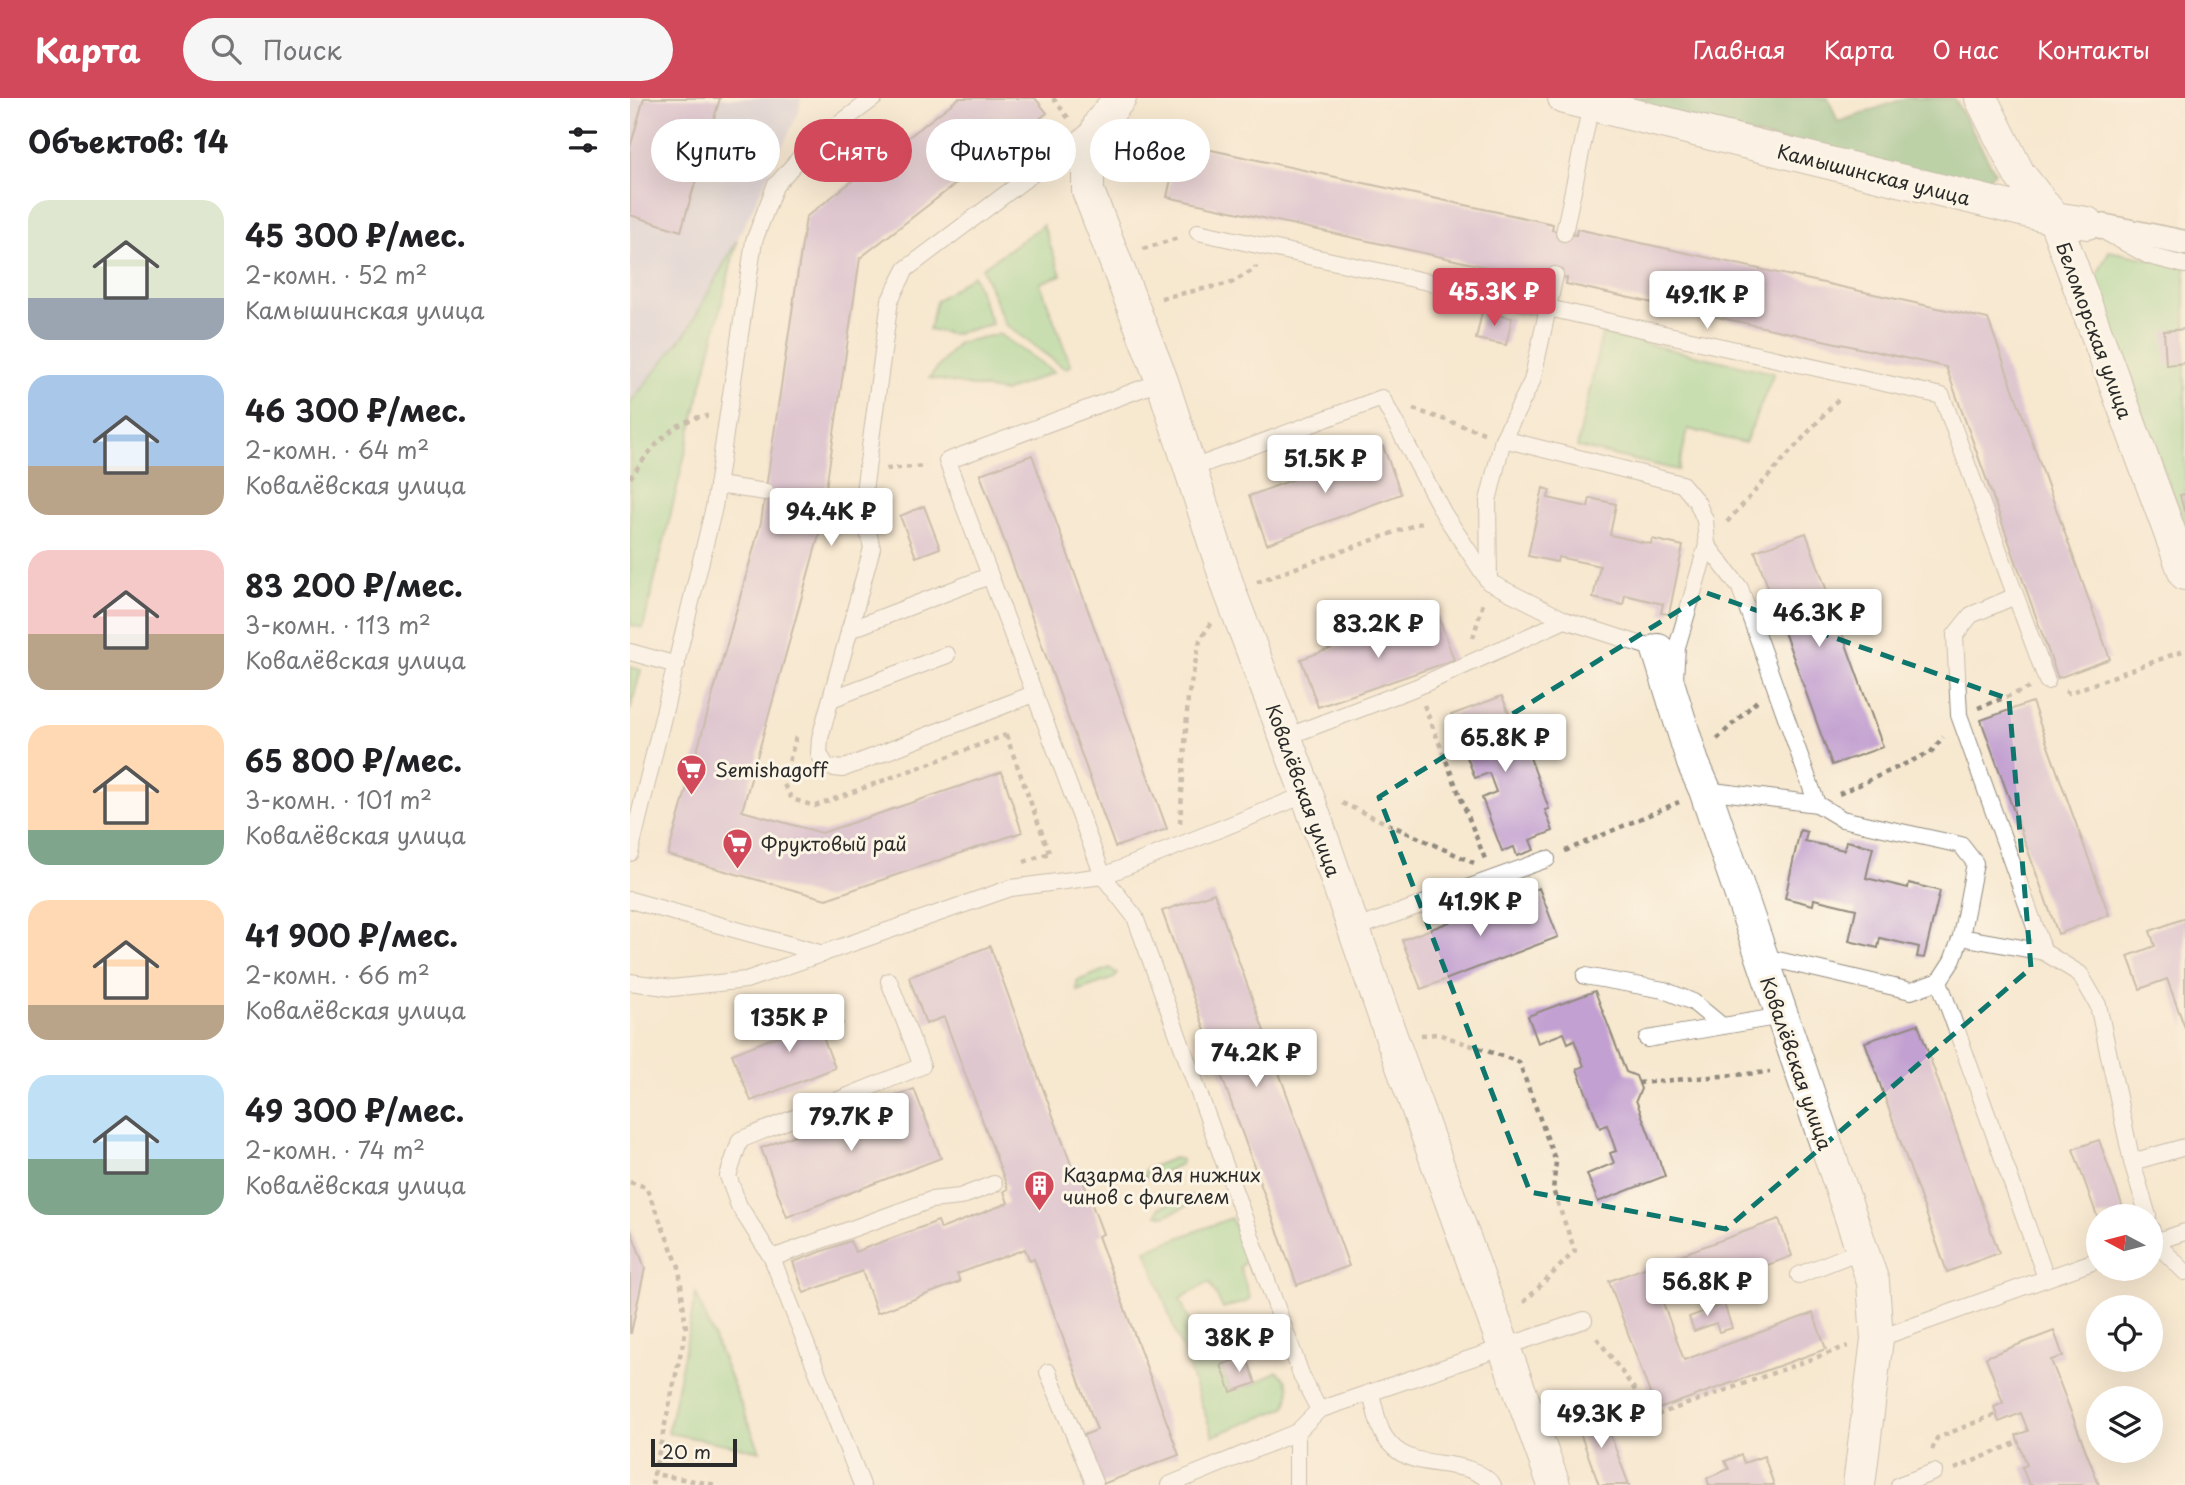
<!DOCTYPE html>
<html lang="ru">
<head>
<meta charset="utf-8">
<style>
  body { margin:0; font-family:"Playpen Sans",sans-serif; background:#f6f6f6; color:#202124; height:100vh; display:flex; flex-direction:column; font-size:26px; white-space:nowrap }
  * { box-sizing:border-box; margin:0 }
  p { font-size:23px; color:#757577 }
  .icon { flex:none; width:38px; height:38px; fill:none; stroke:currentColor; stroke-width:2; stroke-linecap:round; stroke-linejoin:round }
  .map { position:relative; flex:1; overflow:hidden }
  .details { display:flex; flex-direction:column; background:#fff; width:630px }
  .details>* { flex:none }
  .top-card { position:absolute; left:21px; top:21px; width:665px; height:63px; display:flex; gap:14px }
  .needle { width:46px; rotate:277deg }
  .controls { position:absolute; left:1456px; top:1106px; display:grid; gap:14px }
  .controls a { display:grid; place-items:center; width:77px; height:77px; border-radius:50%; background:#fff; box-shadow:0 7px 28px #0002; font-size:35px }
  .scale { position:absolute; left:21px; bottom:18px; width:86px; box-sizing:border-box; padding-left:7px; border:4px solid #2b2b2b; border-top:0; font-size:19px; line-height:24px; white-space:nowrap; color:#2b2b2b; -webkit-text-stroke:5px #fcf5e5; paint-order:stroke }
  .price { position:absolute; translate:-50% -60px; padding:0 16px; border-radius:7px; background:#fff; color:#222; font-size:23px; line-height:46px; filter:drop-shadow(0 2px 4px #0008) }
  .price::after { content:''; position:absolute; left:50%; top:42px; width:21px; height:16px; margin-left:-10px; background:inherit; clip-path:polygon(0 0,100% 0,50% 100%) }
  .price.current { background:#d1495b; color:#fff }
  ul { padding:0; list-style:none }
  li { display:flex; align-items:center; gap:21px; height:175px; padding:0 28px }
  li span { display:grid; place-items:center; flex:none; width:196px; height:140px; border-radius:21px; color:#555 }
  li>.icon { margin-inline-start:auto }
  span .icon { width:84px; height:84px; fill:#fffc; stroke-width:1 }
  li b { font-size:30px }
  h2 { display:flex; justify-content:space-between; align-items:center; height:84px; padding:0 28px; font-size:30px }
  .pill { padding:0 24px; border-radius:32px; background:#fff; box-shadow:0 7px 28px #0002; font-size:24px; line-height:63px }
  .pill.current { background:#d1495b; color:#fff }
  header { display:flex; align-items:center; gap:42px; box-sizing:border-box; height:98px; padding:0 35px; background:#d1495b; color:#fff }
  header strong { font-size:33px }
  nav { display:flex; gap:38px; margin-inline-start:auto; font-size:24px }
  .search { width:490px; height:63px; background:#f6f6f6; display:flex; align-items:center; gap:18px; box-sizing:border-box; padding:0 24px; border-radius:38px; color:#757577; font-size:26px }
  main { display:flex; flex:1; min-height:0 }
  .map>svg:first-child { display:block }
  .industrial { fill:#c5c0da }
  .green { fill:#90d38b; stroke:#5e7f5b; stroke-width:2 }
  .forest { fill:#74b577; stroke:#507051; stroke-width:2 }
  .building { fill:#c2a0d1 }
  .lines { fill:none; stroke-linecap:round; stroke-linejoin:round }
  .service-casing { stroke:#918a7e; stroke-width:18 }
  .pedestrian-casing { stroke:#918a7e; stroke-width:27 }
  .minor-casing { stroke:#918a7e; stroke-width:34 }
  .path { stroke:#918a7e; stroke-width:4.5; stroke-dasharray:5 5; stroke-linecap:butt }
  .service { stroke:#fff; stroke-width:16 }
  .pedestrian { stroke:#fff; stroke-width:24 }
  .minor { stroke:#fff; stroke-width:32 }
  .marked { fill:none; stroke:#0f766e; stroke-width:5; stroke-dasharray:14 9; stroke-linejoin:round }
  .labels { text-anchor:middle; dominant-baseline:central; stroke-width:6; stroke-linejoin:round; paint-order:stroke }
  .street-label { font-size:19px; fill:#2b2b2b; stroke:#fcf5e5 }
  .poi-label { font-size:19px; fill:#2b2b2b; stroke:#fcf5e5; text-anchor:start }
</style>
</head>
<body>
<header>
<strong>Карта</strong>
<div class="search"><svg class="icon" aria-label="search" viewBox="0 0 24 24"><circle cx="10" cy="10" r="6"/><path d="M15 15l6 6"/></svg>Поиск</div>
<nav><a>Главная</a><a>Карта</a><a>О нас</a><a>Контакты</a></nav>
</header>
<main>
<section class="details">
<h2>Объектов: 14<svg class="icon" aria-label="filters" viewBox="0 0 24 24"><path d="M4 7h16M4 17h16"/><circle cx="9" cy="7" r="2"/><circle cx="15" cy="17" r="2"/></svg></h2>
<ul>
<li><span style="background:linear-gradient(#dfe7d0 70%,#9aa5b1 0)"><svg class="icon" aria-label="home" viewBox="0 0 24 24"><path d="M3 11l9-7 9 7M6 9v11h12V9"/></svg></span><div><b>45 300 ₽/мес.</b><p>2-комн. · 52 m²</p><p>Камышинская улица</p></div></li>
<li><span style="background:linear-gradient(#a9c7e8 65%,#b9a48a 0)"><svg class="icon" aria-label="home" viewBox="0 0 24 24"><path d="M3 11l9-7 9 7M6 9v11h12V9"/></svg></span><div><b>46 300 ₽/мес.</b><p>2-комн. · 64 m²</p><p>Ковалёвская улица</p></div></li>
<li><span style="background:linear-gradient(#f6c9c9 60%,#b9a48a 0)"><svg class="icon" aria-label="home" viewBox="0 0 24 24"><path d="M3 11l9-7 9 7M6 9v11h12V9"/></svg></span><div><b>83 200 ₽/мес.</b><p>3-комн. · 113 m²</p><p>Ковалёвская улица</p></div></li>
<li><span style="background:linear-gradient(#ffd9b3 75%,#7fa58c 0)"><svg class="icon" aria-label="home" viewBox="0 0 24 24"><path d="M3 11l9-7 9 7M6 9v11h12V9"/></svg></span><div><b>65 800 ₽/мес.</b><p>3-комн. · 101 m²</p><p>Ковалёвская улица</p></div></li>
<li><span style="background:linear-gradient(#ffd9b3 75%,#b9a48a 0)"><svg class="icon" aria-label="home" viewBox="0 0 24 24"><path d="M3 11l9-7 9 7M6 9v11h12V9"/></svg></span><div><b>41 900 ₽/мес.</b><p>2-комн. · 66 m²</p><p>Ковалёвская улица</p></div></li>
<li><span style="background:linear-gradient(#bfe0f5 60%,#7fa58c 0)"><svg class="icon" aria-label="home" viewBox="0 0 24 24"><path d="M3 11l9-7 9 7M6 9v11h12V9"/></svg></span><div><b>49 300 ₽/мес.</b><p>2-комн. · 74 m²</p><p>Ковалёвская улица</p></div></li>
</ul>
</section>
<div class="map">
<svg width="1555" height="1387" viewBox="0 0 1555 1387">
  <rect width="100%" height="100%" fill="#fcf5e5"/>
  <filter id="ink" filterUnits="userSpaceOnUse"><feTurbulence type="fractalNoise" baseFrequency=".0143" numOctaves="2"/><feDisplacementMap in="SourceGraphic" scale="14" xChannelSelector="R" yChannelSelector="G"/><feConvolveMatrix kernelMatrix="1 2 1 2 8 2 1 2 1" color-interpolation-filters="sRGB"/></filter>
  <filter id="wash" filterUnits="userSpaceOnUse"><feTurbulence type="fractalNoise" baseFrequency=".00686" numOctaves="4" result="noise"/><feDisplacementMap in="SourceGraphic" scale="28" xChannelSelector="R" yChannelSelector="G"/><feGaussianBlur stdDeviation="1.57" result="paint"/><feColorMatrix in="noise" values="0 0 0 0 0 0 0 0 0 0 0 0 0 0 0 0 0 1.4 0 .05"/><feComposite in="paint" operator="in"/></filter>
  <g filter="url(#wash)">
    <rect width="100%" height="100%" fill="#f7e8d0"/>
    <path class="industrial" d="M0,0h171l-2,14 -62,128 -49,90 -58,73z"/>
    <g class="green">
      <path d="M413,127l18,50 -21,8 31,83 -7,2 -59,-44 -23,-56z"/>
      <path d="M107,142l-94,388 -13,-3v-222l58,-73z"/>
      <path d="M1479,153l76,15v261l-92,-244z"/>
      <path d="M343,177l19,49 -39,10 -24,-4 7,-29z"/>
      <path d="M369,236l55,38 -50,20 -75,-14 29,-35z"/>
      <path d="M972,236l172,39 -29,70 -57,-14 -10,41 -101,-23z"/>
      <path d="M0,569l11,3 -11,41z"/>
      <path d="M480,870l7,6 -2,4 -38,13v-10z"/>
      <path d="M544,1060l8,2 -1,4 -31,15 -7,-3 3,-7z"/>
      <path d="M558,1098h6l2,6 -31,14 -8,-2 3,-7z"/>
      <path d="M601,1120l16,41 -7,9 10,30 -4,4 -23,6 -14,-26 -29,17 25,60 16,6 10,26 25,-8 21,-12c13,10 15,23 8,37l-72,28 -67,-186z"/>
      <path d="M66,1196l64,157 -92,-18z"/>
    </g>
    <path class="forest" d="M971,0h227l10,24 68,-24h48l41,74 -10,10 -40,-2z"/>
    <g id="blocks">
      <g class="building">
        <path d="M14,0h76l-39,133 -51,-16v-67z"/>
        <path d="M329,0h76l12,15 -187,145 -41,277 -77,276 80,22 180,-61 20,60 -196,67 -158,-44 93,-333 45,-305z"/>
        <path d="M549,45l374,81 -1,6 24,5 1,-6 411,90 122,340 -52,19 -112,-311 -380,-83 1,-6 -24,-5 -1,6 -375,-82z"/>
        <path d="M852,214l30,6 -6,27 -30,-6z"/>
        <path d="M1555,231v34l-19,2 -2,-34z"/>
        <path d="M753,348l18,48 -134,50 -18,-48z"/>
        <path d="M402,357l135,374 -52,18 -135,-373z"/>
        <path d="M913,390l7,2 -2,8 40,9 2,-9 26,6 -6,31 41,9 1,-5 31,7 -14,68 -8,-1 2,-9 -38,-9 -2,10 -30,-7 7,-32 -42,-9 -1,5 -29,-6z"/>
        <path d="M1555,396v16l-1,1 -4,-16z"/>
        <path d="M294,408l16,42 -24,9 -16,-41z"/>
        <path d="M1176,435l77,214 -51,18 -77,-214z"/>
        <path d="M807,514l17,48 -136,47 -17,-48z"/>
        <path d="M872,598l9,23 4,-2 34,92 -4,1 8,21 -23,9 4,10 -17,6 -3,-9 -12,4 -20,-53 14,-6 -7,-19 -14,5 -24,-63z"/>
        <path d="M1402,604l77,213 -51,19 -77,-214z"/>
        <path d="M1170,732l7,2 -2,9 39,9 2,-9 27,6 -7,31 42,10 1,-5 31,8 -16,67 -7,-1 2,-10 -39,-9 -2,10 -29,-7 7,-32 -42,-10 -1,6 -28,-7z"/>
        <path d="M909,790l19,49 -137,52 -19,-49z"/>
        <path d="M584,795l135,373 -52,19 -135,-374z"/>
        <path d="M1555,820v110l-18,-49 -27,10 -12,-33 27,-10 -5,-15z"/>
        <path d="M360,848l82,221 5,-2 26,69 -5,2 81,219 -79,30 -21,-48 18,-7 -63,-171 -4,2 -5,-12 -68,25 3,8 -83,31 -15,-42 -58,22 -11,-31 57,-21 5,11 83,-31 3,8 67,-26 -4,-12 4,-2 -64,-172 -18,7 -17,-47z"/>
        <path d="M965,893l31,81 10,4 5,13 -5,11 29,76 -67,26 -11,-28 27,-11 -4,-10 6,-2 -9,-26 -7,3 -23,-59 7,-3 -10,-26 -6,3 -4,-10 -26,10 -10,-27z"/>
        <path d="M204,904l9,22 -22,8 14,36 -84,33 -19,-47 52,-20 -5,-11z"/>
        <path d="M1288,926l81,229 -52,19 -82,-230z"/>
        <path d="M284,991l27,69 -154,59 -26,-69z"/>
        <path d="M1469,1042l27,76h-29l-24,-67z"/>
        <path d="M1149,1121l13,37 -129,47 21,57 129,-47 13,36 -170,61 -47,-129z"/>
        <path d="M0,1130l15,40 -14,65h-1z"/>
        <path d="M1094,1206l8,24 -13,4 -3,-9 -22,8 -5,-14z"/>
        <path d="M1424,1233l9,25 -12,4 48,125h-70l-7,-18 5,-2 -11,-30 12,-4 -7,-18 -22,9 -5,-15 9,-4 -17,-46z"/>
        <path d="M616,1258l10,27 -25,9 -10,-27z"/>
        <path d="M971,1312l28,75h-30l-24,-66z"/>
        <path d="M1111,1357l3,8 20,-7 10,29h-65l-2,-7 22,-9 -4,-8z"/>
      </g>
    </g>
  </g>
  <g filter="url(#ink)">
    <use href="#blocks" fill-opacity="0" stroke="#918a7e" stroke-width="2"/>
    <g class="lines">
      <defs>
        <g id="service">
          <path d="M568,134l350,76 -16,73 -29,58 -15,62 1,81"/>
          <path d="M934,135l27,-128"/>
          <path d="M1477,135l42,23 36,9"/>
          <path d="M925,177l-7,33 394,88 105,285"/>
          <path d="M532,283l-215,80 156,415 32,41 167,460 17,33 265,-90"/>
          <path d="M873,341l179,45 15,18 8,18 2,25 -30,102 -2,31"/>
          <path d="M560,371l192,-71 62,116 45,68 76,38"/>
          <path d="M87,387l49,7"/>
          <path d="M194,403l38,5"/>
          <path d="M1077,447l33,43 77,216 25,15 119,26 14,18 -14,74 -9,24 -13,20 -28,10 -151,-35"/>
          <path d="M1383,499l-42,18 -16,20 4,80 85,237"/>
          <path d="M219,532l140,-54"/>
          <path d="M0,554l47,13"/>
          <path d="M403,596l-191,75 -15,-2 -8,-13 1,-16 52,-190 -10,-42 28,-206 16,-31 186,-140"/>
          <path d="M201,601l116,-44"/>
          <path d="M656,639l131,-50 148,-67 93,30"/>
          <path d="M1075,692l112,14"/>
          <path d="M0,755l84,-346 40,-266 21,-55 36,-41 63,-47"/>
          <path d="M0,802l193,54"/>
          <path d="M724,831l193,-70"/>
          <path d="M1331,839l83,15 36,22 18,31 34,157 16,54"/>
          <path d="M955,878l79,14 29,12 29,24"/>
          <path d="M1309,883l107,297"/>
          <path d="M0,884l42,6 74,-8 265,-92 92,-12 204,-82"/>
          <path d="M1017,941l135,-23"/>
          <path d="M1502,1064l53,-15"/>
          <path d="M1521,1130l4,14 30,30"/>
          <path d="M1521,1145l34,-11"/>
          <path d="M142,1160l159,-58 29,-3 34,-13"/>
          <path d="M1169,1177l63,-25"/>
          <path d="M1247,1241l221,-79"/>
          <path d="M595,1248l57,-20"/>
          <path d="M418,1274l47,113"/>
          <path d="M741,1296c4,13 6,30 13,42 26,42 80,15 109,49"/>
          <path d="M232,1387l-90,-227 -33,-52 -11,-30 12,-36 182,-74 -33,-85"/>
          <path d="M539,1387l128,-53 22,-22"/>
          <path d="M667,1387v-53"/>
          <path d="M1269,1387l35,-13"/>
        </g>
        <path id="pedestrian" d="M1457,125l98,20"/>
        <g id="minor">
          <path d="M490,0l-20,25 -12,31v37l74,190 68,211 77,202 84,242 163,449"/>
          <path d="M934,0l490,120 33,5"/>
          <path d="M1351,0l38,76 35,44 131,356"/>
          <path d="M1028,552l35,113 12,27 168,492 4,57 -18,146"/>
        </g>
      </defs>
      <use href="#service" class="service-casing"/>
      <use href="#pedestrian" class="pedestrian-casing"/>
      <use href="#minor" class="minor-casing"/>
      <g class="path">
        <path d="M423,0l16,21"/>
        <path d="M513,151l35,-11"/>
        <path d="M531,200l70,-15 24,-14 1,-3"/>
        <path d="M783,311l71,24"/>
        <path d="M256,371l40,-3"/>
        <path d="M0,380c19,-26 42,-60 78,-62"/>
        <path d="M1097,424l114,-126"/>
        <path d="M627,484l166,-60"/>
        <path d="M843,540l10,-35"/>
        <path d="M1435,593l4,2 116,-43"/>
        <path d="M794,607l61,154"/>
        <path d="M1348,610l51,-20"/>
        <path d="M376,637l44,120"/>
        <path d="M166,639l-13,46 9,16 23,7 191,-71"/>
        <path d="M1087,641l42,-40"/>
        <path d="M1209,696l92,-42 12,-15"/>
        <path d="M712,705l132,60"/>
        <path d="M550,725l8,-125 12,-58 11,-17"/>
        <path d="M935,753l114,-49"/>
        <path d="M394,764l25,-9"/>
        <path d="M791,937l17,-1 81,28 37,100 -3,28 22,61 -55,55"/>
        <path d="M1008,985l132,-11"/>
        <path d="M0,1084l16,5 33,80 7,62 -32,145 63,11"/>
        <path d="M967,1240l57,78 194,-70"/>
        <path d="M1302,1352l5,-12 59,-24"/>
        <path d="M1325,1371l63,-27"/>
        <path d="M22,1387l2,-11"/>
      </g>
      <use href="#service" class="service"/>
      <use href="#pedestrian" class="pedestrian"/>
      <use href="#minor" class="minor"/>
    </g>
  </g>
  <path d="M0 0H1555V1387H0ZM1077,495l302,106 22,269 -305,261 -196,-37 -151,-395z" fill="#f7e8d0" fill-opacity=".55" fill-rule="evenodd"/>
  <path class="marked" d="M1077,495l302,106 22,269 -305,261 -196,-37 -151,-395z"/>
  <defs>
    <symbol id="supermarket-pin" viewBox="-11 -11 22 30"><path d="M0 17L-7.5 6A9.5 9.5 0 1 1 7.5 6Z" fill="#d1495b" stroke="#fcf5e5"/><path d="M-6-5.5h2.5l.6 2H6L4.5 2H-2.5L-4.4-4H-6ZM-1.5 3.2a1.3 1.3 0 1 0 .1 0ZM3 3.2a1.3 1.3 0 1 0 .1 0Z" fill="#fff"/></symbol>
    <symbol id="building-pin" viewBox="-11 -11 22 30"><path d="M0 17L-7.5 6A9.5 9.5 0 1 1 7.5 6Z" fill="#d1495b" stroke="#fcf5e5"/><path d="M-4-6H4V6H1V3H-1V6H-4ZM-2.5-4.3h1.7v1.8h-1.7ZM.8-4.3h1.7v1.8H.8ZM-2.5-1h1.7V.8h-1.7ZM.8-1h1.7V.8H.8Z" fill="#fff"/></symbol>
  </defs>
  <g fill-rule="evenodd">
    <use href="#supermarket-pin" x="44" y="654" width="35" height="47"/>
    <use href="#supermarket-pin" x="90" y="728" width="35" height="47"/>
    <use href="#building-pin" x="392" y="1070" width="35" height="47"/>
  </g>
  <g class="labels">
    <g class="street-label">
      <text transform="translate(1244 76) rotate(14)">Камышинская улица</text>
      <text transform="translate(1465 232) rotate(70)">Беломорская улица</text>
      <text transform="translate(674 692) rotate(70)">Ковалёвская улица</text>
      <text transform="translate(1167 965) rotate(71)">Ковалёвская улица</text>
    </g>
    <g class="poi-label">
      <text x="85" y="671">Semishagoff</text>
      <text x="131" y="745">Фруктовый рай</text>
      <text x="433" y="1076">Казарма для нижних<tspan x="433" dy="22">чинов с флигелем</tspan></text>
    </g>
  </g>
</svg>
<div class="controls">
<a><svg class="needle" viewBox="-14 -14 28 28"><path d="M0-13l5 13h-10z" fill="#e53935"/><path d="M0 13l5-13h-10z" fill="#757577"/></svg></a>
<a><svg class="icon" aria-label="locate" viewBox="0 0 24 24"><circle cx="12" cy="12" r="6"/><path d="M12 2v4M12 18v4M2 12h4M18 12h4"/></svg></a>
<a><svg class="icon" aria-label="layers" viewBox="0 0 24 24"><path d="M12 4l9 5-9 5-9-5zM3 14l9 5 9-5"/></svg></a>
</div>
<div class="scale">20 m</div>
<b class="price current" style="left:864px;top:230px">45.3K ₽</b>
<b class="price" style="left:1077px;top:233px">49.1K ₽</b>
<b class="price" style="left:695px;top:397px">51.5K ₽</b>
<b class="price" style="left:201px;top:450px">94.4K ₽</b>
<b class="price" style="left:1189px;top:551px">46.3K ₽</b>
<b class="price" style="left:748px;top:562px">83.2K ₽</b>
<b class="price" style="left:875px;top:676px">65.8K ₽</b>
<b class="price" style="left:850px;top:840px">41.9K ₽</b>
<b class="price" style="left:159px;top:956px">135K ₽</b>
<b class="price" style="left:626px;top:991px">74.2K ₽</b>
<b class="price" style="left:221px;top:1055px">79.7K ₽</b>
<b class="price" style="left:1077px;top:1220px">56.8K ₽</b>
<b class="price" style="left:609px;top:1276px">38K ₽</b>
<b class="price" style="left:971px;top:1352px">49.3K ₽</b>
<div class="top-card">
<a class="pill">Купить</a>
<a class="pill current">Снять</a>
<a class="pill">Фильтры</a>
<a class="pill">Новое</a>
</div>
</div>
</main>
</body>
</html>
